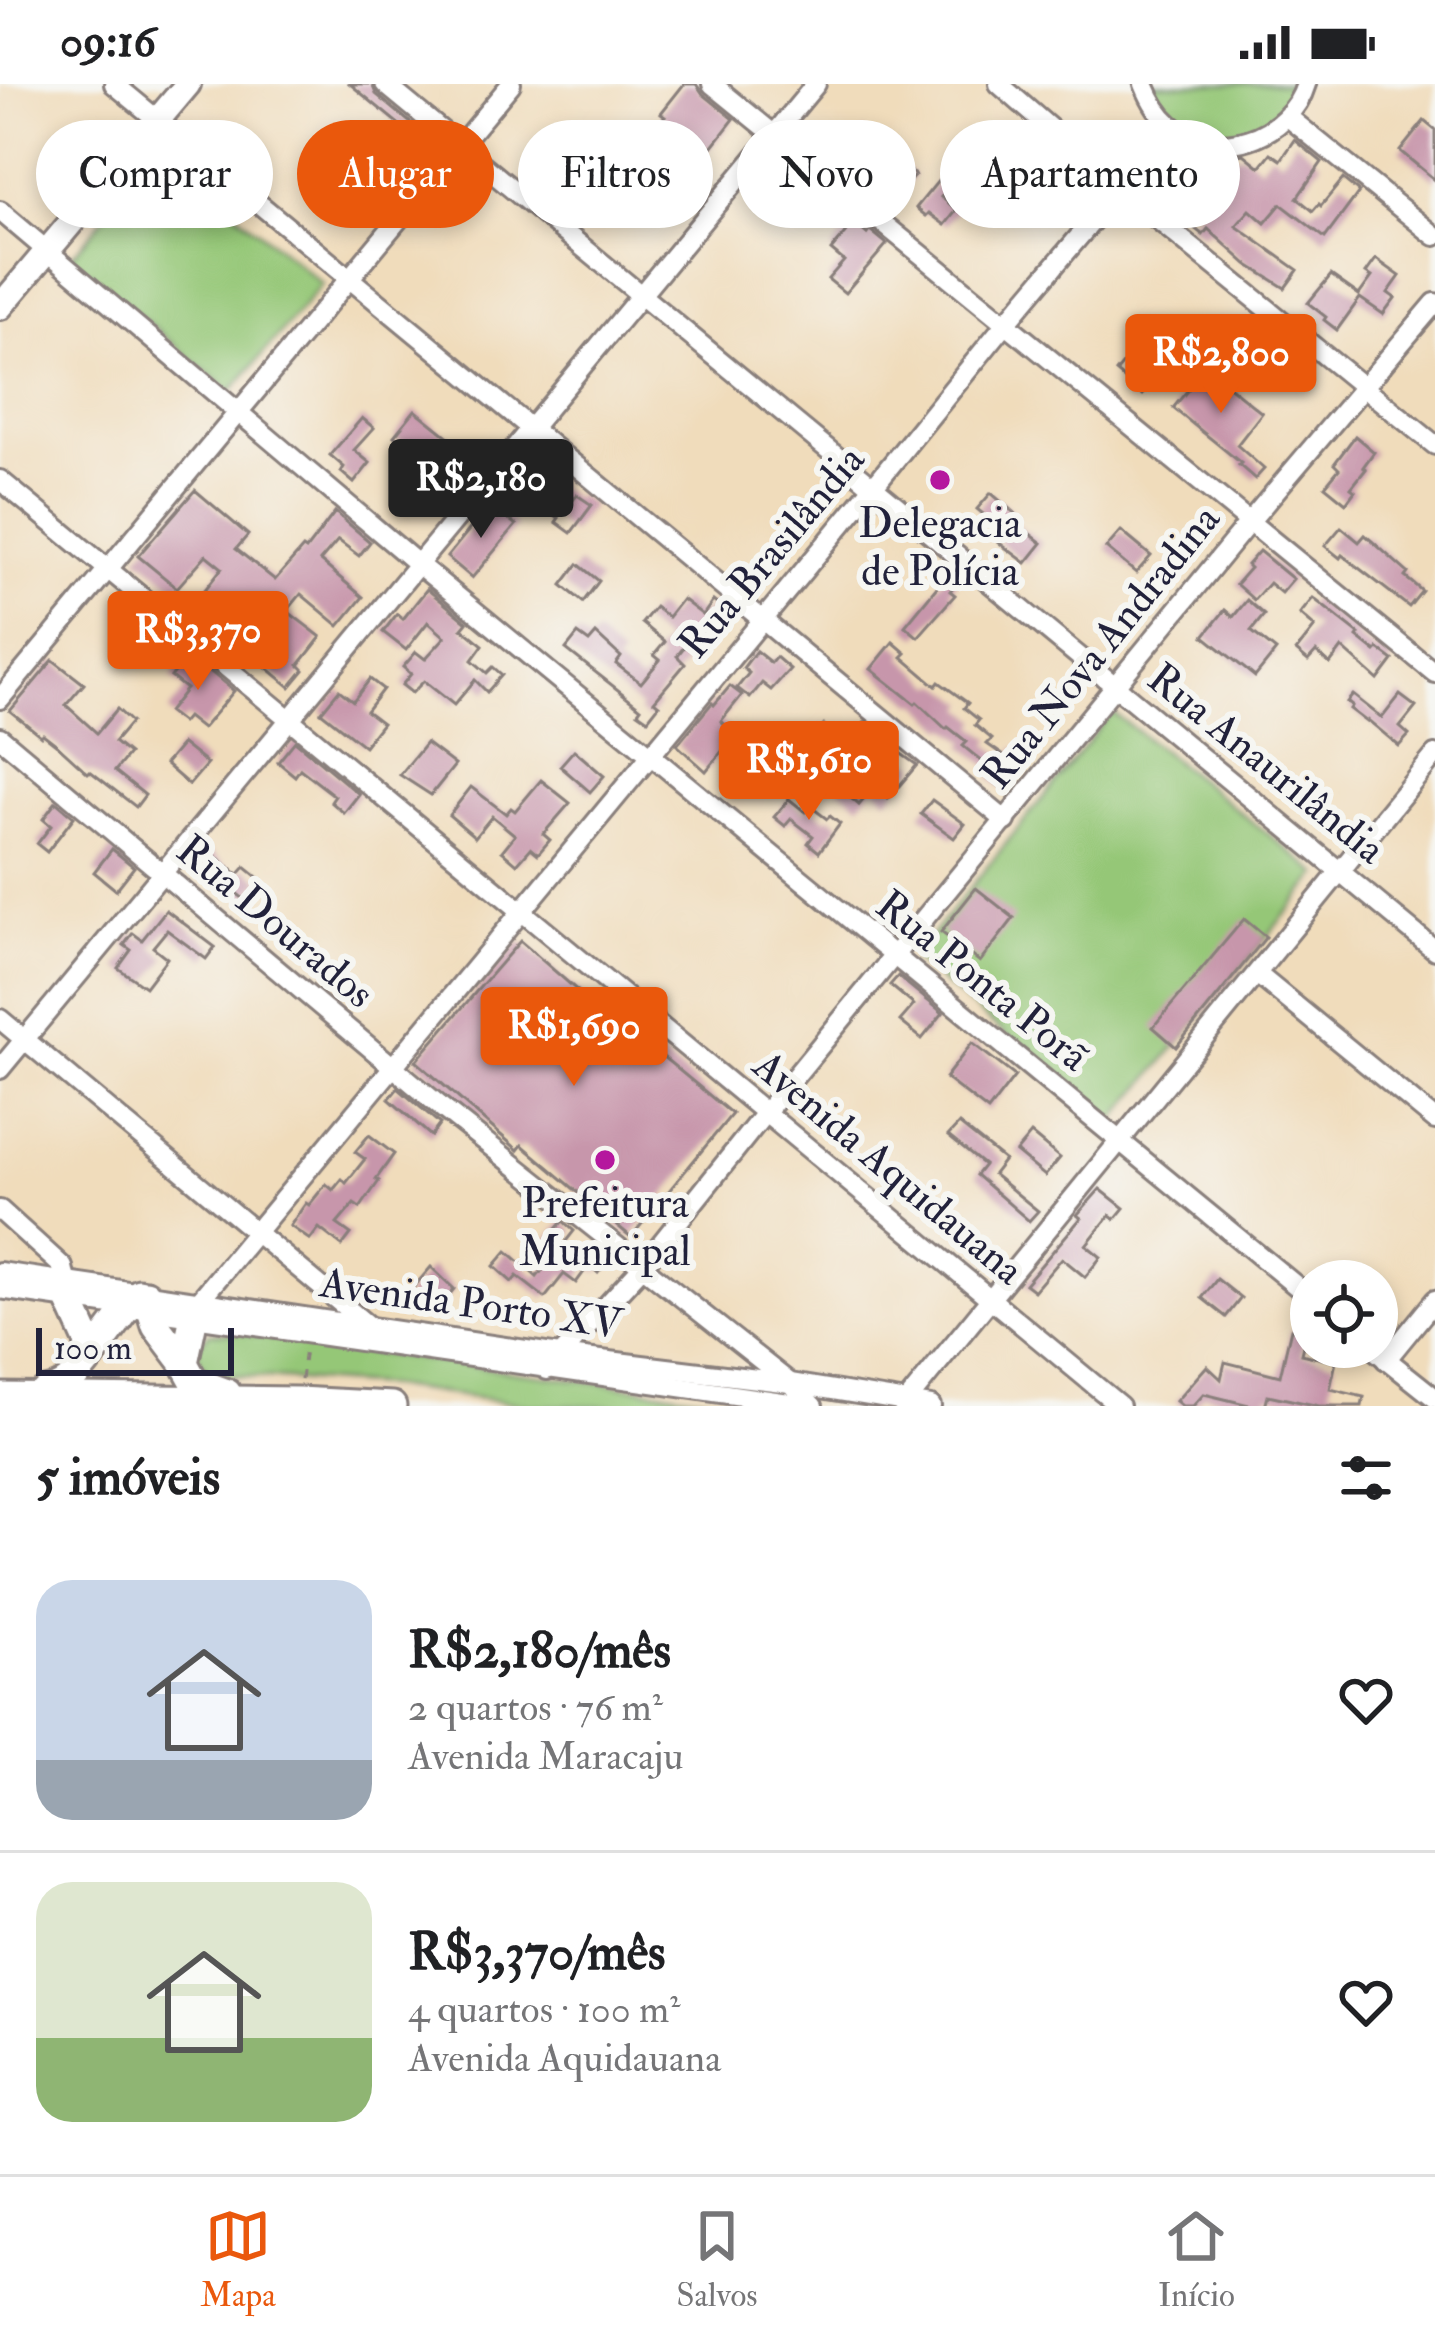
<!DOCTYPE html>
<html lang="pt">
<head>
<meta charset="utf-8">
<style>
  body { margin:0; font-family:"IM FELL Double Pica",serif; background:#f2f2f2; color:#202124; height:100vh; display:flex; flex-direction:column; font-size:45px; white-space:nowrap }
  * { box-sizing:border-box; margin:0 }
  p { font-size:39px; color:#757577 }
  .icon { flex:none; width:66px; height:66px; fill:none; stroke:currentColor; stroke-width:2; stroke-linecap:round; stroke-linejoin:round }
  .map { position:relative; height:1322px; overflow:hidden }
  .panel { display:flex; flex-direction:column; background:#fff; flex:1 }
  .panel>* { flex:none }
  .hud { position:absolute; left:36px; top:36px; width:1365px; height:108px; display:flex; gap:24px }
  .buttons { position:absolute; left:1290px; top:1176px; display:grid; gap:24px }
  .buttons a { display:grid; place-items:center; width:108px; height:108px; border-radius:50%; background:#fff; box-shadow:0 6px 18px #0003; font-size:60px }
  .scale { position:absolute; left:36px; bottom:30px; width:198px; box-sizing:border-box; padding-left:12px; border:6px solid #22223b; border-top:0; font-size:33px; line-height:42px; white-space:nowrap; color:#22223b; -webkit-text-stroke:9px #f6f6f2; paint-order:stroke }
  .price { position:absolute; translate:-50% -102px; padding:0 27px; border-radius:12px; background:#ea580c; color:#fff; font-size:39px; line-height:78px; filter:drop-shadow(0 3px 6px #0008) }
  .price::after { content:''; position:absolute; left:50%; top:72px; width:36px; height:27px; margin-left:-18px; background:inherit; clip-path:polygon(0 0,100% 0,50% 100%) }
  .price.active { background:#222; color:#fff }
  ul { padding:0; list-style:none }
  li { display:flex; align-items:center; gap:36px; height:300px; padding:0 36px }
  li+li { border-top:3px solid #e0e0e0 }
  li span { display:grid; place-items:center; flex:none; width:336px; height:240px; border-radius:36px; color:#555 }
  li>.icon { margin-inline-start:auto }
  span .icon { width:144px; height:144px; fill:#fffc; stroke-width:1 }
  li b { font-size:51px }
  h2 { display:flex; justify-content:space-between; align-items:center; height:144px; padding:0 36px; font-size:51px }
  .tag { padding:0 42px; border-radius:54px; background:#fff; box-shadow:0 6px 18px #0003; font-size:42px; line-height:108px }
  .tag.active { background:#ea580c; color:#fff }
  .status { display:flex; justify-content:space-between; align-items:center; height:84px; padding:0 60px; background:#fff; direction:ltr }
  .status svg { height:33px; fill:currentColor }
  .menu { display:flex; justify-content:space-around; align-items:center; height:168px; border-top:3px solid #e0e0e0; background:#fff; font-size:33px; color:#757577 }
  .menu a { display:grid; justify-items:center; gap:6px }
  .menu .active { color:#ea580c }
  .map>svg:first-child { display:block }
  .green { fill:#95c777; stroke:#5c7459; stroke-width:3 }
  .building { fill:#c796ab }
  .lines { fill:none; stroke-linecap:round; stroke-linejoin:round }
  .minor-casing { stroke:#897f7b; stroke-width:24 }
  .major-casing { stroke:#897f7b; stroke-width:30 }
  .highway-casing { stroke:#897f7b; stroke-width:33 }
  .path { stroke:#897f7b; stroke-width:3; stroke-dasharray:9 9; stroke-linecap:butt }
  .minor { stroke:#fff; stroke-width:18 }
  .major { stroke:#fff; stroke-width:24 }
  .highway { stroke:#fff; stroke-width:27 }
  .poi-dot { fill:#b5179e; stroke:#f6f6f2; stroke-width:4.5 }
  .labels { text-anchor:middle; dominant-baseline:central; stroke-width:12; stroke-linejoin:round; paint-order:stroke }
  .poi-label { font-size:42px; fill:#22223b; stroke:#f6f6f2 }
  .street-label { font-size:42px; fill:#22223b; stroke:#f6f6f2 }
</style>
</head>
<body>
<div class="status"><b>09:16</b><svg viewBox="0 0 49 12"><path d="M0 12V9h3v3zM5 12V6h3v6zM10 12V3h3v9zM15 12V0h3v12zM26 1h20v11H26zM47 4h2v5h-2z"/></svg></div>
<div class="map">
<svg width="1435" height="1322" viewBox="0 0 1435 1322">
  <rect width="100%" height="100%" fill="#f6f6f2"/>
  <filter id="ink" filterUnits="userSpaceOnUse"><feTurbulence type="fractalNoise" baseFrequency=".00833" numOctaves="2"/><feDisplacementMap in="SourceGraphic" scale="24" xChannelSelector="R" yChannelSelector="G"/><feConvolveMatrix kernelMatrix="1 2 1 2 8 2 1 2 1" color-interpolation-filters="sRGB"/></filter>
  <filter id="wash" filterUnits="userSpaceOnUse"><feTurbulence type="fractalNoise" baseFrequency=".004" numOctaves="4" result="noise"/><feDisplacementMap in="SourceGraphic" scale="48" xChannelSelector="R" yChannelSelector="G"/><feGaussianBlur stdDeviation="2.7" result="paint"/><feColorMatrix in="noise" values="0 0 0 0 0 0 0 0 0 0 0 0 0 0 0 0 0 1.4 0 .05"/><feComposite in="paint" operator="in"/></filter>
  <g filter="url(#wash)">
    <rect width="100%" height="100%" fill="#f0dcbb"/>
    <g class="green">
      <path d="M1151,0h148c-5,8 -9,18 -14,25 -6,8 -16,12 -24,17 -45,27 -90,1 -110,-42z"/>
      <path d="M161,66l161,134 -91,108 -161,-134z"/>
      <path d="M1112,628l207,162 -206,248 -200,-163z"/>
      <path d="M209,1249h31l66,11 468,62h-238l-149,-20 -165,-11 -16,-4 -8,-14v-11z"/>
    </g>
    <g id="blocks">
      <g class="building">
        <path d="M350,0h22l4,10 54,45 -5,7z"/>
        <path d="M684,0h12l7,10 31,25 -25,32 -17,-13 -22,25 -27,-23 22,-24 -4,-3z"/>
        <path d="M1424,37l11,9v50l-35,-29z"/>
        <path d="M864,46l9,8 -3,3 45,34 -14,16 -51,-45z"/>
        <path d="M1295,56l27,22 -25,36 16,13 6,-7 2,2 22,-27 16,13 -34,46 -44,-34 -16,19 -15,-13 -14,16 62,44 -13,18 -38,-24 -39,-35 -5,6 -14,-11 45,-59 -10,-8 20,-3 16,13 11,-14 10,7z"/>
        <path d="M938,97l10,7 -7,9 16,13 -12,15 -16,-12 -3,3 -10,-8z"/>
        <path d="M854,139l13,11 3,-4 17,14 -42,49 -17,-14 16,-18 -13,-11z"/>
        <path d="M1376,175l24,17 -12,17 7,5 -12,16 -23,-16 -23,32 -13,-10 2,-3 -18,-14 23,-28 28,20 13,-18 -6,-4z"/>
        <path d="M1147,251l28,23 -32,37 -27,-23z"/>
        <path d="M1206,284l56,45 -25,32 27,24 -9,10 -16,-14 2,-2 -68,-55z"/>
        <path d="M415,326l51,41 -21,26 -51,-41z"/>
        <path d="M362,334l12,10 -20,22 16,13 -16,20 -13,-11 3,-5 -14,-12z"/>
        <path d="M1355,352l19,16 -11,15 3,2 -15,19 4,3 -9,12 -21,-17 14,-17 -5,-5z"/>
        <path d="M536,369l15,12 -5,7 13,11 -3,3 18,13 3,-4 15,10 -21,28 -15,-11 3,-4 -31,-20 9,-10 -18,-14z"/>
        <path d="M195,406l53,45 -12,14 39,31 28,-32 3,2 29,-38 35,30 -11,14 -21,-16 -18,21 43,36 -24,29 -38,-32 -14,17 34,26 -22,28 5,5 -14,17 -61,-51 9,-10 -38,-30 22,-28 -16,-13 -29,33 -39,-32z"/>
        <path d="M991,409l27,23 -5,5 29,22 -16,20 -28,-21 8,-9 -29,-24z"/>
        <path d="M490,420l26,21 -44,53 -25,-21z"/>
        <path d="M1341,443l18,15 6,-7 43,38 -3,4 17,14 -13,16 -67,-52 -2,3 -15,-12z"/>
        <path d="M1121,447l30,25 -15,17 -30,-25z"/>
        <path d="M1259,467l34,28 -12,14 -12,-10 -15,17 -18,-16 14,-16 -3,-3z"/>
        <path d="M578,480l21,17 -16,21 -21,-17z"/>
        <path d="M950,487l9,8 -9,12 5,4 -37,42 -13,-11z"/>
        <path d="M427,505l40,33 -5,6 21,17 -11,15 15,13 6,-6 9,8 -15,17 -12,-12 -21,25 -30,-24 -12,12 -10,-8 9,-11 -8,-7 13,-15 9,7 20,-22 -17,-15 -22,28 -23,-18 14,-18 6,5z"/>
        <path d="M1313,514l46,36 -2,3 19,15 2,-3 15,11 -15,20 -36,-32 -12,16 -14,-12 -8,9 -12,-10 19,-24 -15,-13z"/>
        <path d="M682,515l21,16 10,-14 18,14 -7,9 -5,-4 -12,16 -9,-7 -21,27 8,8 -31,37 5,4 -11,14 -10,-7 3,-4 -75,-59 12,-15 11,8 7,-8 25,23 -5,7 25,19 19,-23 -6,-5 11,-13 -23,-19 13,-16 13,10z"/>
        <path d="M1247,516l17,15 -13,16 25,20 -21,26 -51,-41 21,-26 8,7z"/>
        <path d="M893,558l13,11 -4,4 34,29 3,-4 29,21 -4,5 15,12 -4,5 17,14 -5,5 20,14 8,-11 12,10 -25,31 -12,-10 5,-6 -32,-26 4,-4 -19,-15 -2,2 -29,-27 -2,2 -44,-35z"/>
        <path d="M756,567l15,12 5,-6 14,12 -19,21 -9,-7 -12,15 -13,-10 12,-15 -6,-5z"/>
        <path d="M189,570l45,37 -32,38 -15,-12 -5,6 -14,-11 18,-23 -15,-12z"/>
        <path d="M53,576l31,24 -18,21 31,28 20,-24 14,13 -17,20 15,12 -14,17 30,24 -9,12 -46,-36 -2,2 -31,-28 -14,-11 -2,2 -31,-25z"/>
        <path d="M370,595l13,10 -17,22 16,12 -18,23 -43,-34 18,-22 14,11z"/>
        <path d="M730,602l12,9 -21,26 15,13 -30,37 -29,-26 35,-42 2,2z"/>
        <path d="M1353,611l29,23 18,-23 16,12 -16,20 9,8 -10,11 -31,-26 -1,2 -17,-13 2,-3 -5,-4z"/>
        <path d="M865,638l13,11 -2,3 41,29 -29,34 -14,-12 -15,18 -21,-18 11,-14 -27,-22 -11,13 -12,-9 25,-30 23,18z"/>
        <path d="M295,657l64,53 -15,19 -13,-11 4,-6 -35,-27 -5,7 -17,-14z"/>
        <path d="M426,659l29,22 -24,30 -31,-20z"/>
        <path d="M182,660l25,20 -18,21 -24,-21z"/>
        <path d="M574,666l30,26 -14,16 -30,-26z"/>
        <path d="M541,696l29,23 -27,31 7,6 -12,14 -7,-6 -14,16 -15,-13 13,-16 -23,-19 -17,21 -26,-22 22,-28 35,27 5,-6 4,3z"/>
        <path d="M789,715l16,13 5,-6 17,13 3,-3 10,8 -21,28 -11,-9 5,-7 -22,-17 -6,7 -11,-9z"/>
        <path d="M932,716l33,24 -11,14 -33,-24z"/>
        <path d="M56,718l18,15 -27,35 -10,-8 14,-18 -8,-7z"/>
        <path d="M206,764l32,27 7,-8 16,13 -16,20 -25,-20 -2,3 -24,-21z"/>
        <path d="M112,765l22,18 -18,23 -22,-18z"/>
        <path d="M976,804l38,30 -34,44 -39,-30z"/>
        <path d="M166,826l49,37 -9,12 -39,-29 -14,17 14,11 -22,29 -27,-19 13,-18 -7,-5 9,-12 9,7z"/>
        <path d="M1244,835l22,18 -90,110 -23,-20z"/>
        <path d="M520,857l104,90 3,-4 105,87 -101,123 -109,-92 -4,5 -102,-89z"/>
        <path d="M898,892l45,37 -21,26 -22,-18 14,-16 -24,-20z"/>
        <path d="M972,959l43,33 -27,35 -43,-33z"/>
        <path d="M398,1004l42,36 -9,12 -42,-37z"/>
        <path d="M959,1040l45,36 -11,14 45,37 -9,10 -53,-46 8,-10 -36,-29z"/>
        <path d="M1031,1050l29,24 -15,18 -29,-24z"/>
        <path d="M369,1051l25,19 -18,25 3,2 -19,27 -6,-4 -17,20 14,10 -9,12 -23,-18 -9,12 -20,-14 16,-23 3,2 17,-21 7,6 9,-11 4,4 19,-24 -10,-7z"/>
        <path d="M1100,1105l24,19 -9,11 -5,-4 -24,30 15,12 -16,20 -23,-19 -28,33 -9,-7 56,-66 -4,-3z"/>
        <path d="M563,1137l11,10 -15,19 19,13 15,-19 15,16 -10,13 -9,-8 -13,18 -12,-9 -19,24 -28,-22 -5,6 -18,-16 13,-15 30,26 17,-22 -12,-10z"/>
        <path d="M431,1183l23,22 -20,25 -13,-11 -2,3 -13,-10z"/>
        <path d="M1217,1195l24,19 -15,19 -24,-19z"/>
        <path d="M1291,1245l15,4 -5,21 35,8 -6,27 34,8 -2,9h-43l-51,-11 -3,11h-12l-49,-12 -11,12h-11l-6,-5 31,-35 14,13 4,-17 55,14z"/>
      </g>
    </g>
  </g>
  <g filter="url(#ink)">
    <use href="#blocks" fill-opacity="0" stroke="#897f7b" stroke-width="3"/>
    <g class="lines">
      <defs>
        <g id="minor">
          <path d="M114,0l892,737"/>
          <path d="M385,0l1050,866"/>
          <path d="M712,0l723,589"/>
          <path d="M999,0l121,105 315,256"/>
          <path d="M1144,0c6,15 14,30 27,41 44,39 119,13 135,-41"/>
          <path d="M1288,33l147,119"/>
          <path d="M0,127l419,354 892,733"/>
          <path d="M0,396l1120,926"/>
          <path d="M0,615l511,-615"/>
          <path d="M0,653l441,370 349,276 23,23"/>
          <path d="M1257,890l178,146"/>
          <path d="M0,935l367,306"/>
          <path d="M0,985l816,-985"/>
          <path d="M0,1126l63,57 5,24"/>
          <path d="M0,1188l560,83 230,28 141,23"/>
          <path d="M0,1205l810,117"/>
          <path d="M194,1232l5,-15 674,-814 133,-164 166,-196"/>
          <path d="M1371,1263l64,51"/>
          <path d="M1386,1276l49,-60"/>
          <path d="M547,1286l95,-103 123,-154 485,-592 185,-218"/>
          <path d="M903,1322l532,-651"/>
        </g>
        <path id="major" d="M0,223l188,-223"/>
        <g id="highway">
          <path d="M146,1210l10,32 28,37"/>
          <path d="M194,1232l-10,47 10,18 33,12"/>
          <path d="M90,1274l49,-65"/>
          <path d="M45,1308c22,-3 31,-17 45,-34l-2,-17 -19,-42"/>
          <path d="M0,1313l298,4 94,5"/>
        </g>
      </defs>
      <use href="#minor" class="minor-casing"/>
      <use href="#major" class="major-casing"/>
      <use href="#highway" class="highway-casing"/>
      <path class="path" d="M301,1296l4,-32"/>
      <use href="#minor" class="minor"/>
      <use href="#major" class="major"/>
      <use href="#highway" class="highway"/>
    </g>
  </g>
  <g class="poi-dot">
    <circle cx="940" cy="396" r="12"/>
    <circle cx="605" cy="1076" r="12"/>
  </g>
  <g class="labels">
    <g class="poi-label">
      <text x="940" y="440">Delegacia<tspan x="940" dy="48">de Polícia</tspan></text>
      <text x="605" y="1120">Prefeitura<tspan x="605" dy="48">Municipal</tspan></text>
    </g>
    <g class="street-label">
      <text transform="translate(772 468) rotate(-50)">Rua Brasilândia</text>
      <text transform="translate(1101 563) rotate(-51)">Rua Nova Andradina</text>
      <text transform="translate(1266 680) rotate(39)">Rua Anaurilândia</text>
      <text transform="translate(275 838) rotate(40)">Rua Dourados</text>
      <text transform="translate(982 897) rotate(39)">Rua Ponta Porã</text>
      <text transform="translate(888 1084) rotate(40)">Avenida Aquidauana</text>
      <text transform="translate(471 1220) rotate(8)">Avenida Porto XV</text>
    </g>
  </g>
</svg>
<div class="buttons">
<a><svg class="icon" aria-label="locate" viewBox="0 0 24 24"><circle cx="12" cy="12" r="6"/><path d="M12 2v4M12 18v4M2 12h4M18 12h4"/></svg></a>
</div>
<div class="scale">100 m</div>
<b class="price" style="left:1221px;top:332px">R$2,800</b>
<b class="price active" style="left:481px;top:457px">R$2,180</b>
<b class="price" style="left:198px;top:609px">R$3,370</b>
<b class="price" style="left:809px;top:739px">R$1,610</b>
<b class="price" style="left:574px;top:1005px">R$1,690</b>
<div class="hud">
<a class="tag">Comprar</a>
<a class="tag active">Alugar</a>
<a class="tag">Filtros</a>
<a class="tag">Novo</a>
<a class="tag">Apartamento</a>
</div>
</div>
<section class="panel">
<h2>5 imóveis<svg class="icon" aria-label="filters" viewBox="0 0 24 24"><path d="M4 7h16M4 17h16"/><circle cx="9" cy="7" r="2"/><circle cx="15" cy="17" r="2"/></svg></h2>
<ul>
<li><span style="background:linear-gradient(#c9d6e8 75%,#9aa5b1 0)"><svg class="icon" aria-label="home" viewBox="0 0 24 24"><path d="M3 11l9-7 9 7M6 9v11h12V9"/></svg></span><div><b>R$2,180/mês</b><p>2 quartos · 76 m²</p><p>Avenida Maracaju</p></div><svg class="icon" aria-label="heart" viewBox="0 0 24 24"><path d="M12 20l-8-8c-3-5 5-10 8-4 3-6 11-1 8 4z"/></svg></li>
<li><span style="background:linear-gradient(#dfe7d0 65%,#8fb573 0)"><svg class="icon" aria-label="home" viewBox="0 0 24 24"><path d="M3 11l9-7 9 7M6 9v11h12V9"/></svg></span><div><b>R$3,370/mês</b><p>4 quartos · 100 m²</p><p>Avenida Aquidauana</p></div><svg class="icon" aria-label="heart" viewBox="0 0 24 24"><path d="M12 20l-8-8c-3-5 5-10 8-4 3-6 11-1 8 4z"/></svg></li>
</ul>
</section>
<nav class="menu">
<a class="active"><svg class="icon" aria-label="map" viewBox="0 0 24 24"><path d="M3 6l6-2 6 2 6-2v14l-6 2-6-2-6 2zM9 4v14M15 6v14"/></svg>Mapa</a>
<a><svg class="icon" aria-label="saved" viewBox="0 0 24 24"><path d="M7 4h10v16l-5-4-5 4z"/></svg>Salvos</a>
<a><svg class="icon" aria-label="home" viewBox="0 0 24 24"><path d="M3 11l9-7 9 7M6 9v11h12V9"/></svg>Início</a>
</nav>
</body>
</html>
